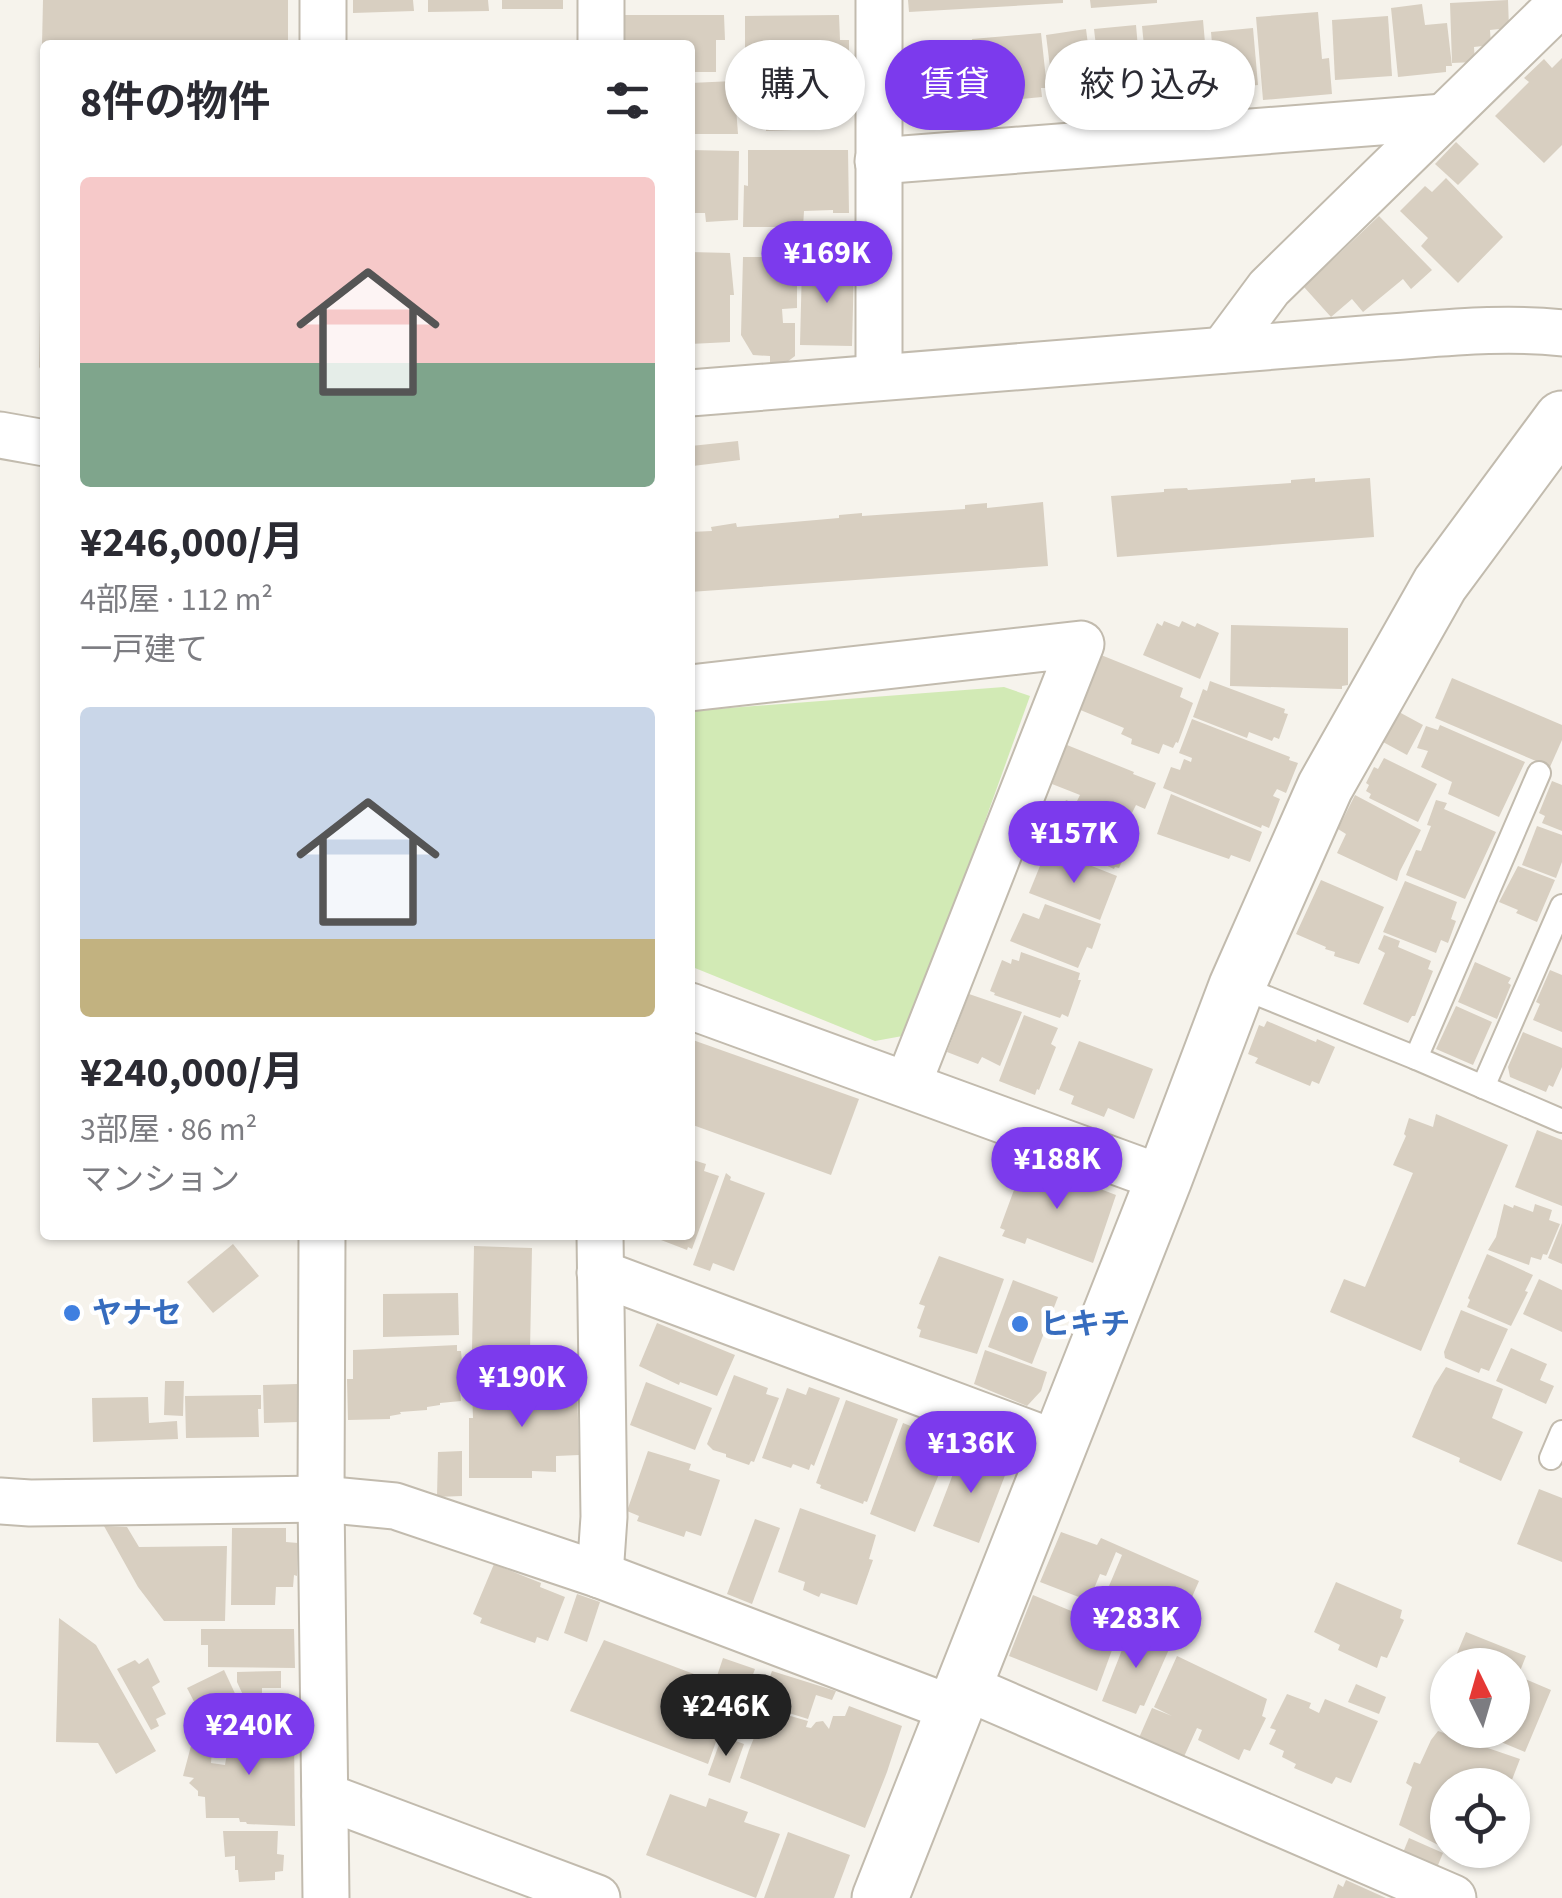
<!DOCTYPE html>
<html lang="ja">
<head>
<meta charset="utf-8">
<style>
  body { margin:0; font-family:"Source Sans 3","Noto Sans JP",sans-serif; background:#f7f7f7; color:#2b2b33; height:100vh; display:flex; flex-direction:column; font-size:38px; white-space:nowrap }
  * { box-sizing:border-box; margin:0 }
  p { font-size:32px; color:#7c7c81 }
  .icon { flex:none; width:55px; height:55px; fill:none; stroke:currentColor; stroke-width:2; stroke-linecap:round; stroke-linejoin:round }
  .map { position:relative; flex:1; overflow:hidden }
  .details { position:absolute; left:40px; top:40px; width:655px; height:1200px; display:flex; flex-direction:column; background:#fff; border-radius:10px; box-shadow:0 2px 8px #0004 }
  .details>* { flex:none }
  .hud { position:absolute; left:725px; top:40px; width:685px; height:90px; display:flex; gap:20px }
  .needle { width:65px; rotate:355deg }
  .tools { position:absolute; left:1430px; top:1648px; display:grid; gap:20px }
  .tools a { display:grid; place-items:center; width:100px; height:100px; border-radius:50%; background:#fff; box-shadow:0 2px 8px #0004; font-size:50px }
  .price { position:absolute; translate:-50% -85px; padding:0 22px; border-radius:35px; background:#7c3aed; color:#fff; font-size:32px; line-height:65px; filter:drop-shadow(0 2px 5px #0008) }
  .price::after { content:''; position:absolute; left:50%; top:60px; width:30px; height:22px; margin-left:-15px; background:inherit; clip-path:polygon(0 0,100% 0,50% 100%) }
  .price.on { background:#222; color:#fff }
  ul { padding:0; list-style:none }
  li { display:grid; align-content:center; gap:20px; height:530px; padding:0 40px }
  li span { display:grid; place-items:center; height:310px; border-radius:10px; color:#555 }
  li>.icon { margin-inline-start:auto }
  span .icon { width:180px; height:180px; fill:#fffc; stroke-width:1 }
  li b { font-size:42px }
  h2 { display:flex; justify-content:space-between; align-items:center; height:120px; padding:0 40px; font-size:42px }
  .pill { padding:0 35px; border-radius:45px; background:#fff; box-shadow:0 2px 8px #0004; font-size:35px; line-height:90px }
  .pill.on { background:#7c3aed; color:#fff }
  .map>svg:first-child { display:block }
  .green { fill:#d2eab5 }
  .building { fill:#d8cfc1 }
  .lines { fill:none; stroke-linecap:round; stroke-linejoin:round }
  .service-casing { stroke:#c2bbae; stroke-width:26 }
  .minor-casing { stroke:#c2bbae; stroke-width:49 }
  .tertiary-casing { stroke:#c2bbae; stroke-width:59 }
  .service { stroke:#fff; stroke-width:22 }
  .minor { stroke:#fff; stroke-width:45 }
  .tertiary { stroke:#fff; stroke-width:55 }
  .shop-dot { fill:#3f7fe0; stroke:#fff; stroke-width:4 }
  .labels { text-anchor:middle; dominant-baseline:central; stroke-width:9; stroke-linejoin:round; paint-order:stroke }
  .shop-label { font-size:30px; font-weight:bold; fill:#366cbe; stroke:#fff; text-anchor:start }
</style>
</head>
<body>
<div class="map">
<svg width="1562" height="1898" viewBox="0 0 1562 1898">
  <rect width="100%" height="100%" fill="#f6f3ec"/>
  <path class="green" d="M1004,687l26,9 -122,339 -33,6 -185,-75v-255z"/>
  <g class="building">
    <path d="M43,0h245v45h-246z"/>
    <path d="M353,0h60l1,11 -61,2z"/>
    <path d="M428,0h60l1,11 -61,1z"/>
    <rect x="502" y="0" width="61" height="9"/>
    <path d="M908,0h155v3l-154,9z"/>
    <path d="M1090,0h67v3l-66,5z"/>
    <path d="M1508,0l1,28 -19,2 1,15 -17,2 1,15 -23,1 -2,-60z"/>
    <path d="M1422,4l3,21 22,-2 5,43h-6v6l-48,5 -7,-69z"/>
    <path d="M1318,12l4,47 7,-1 3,36 -69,6 -7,-83z"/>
    <path d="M622,15h102l1,25h-9v32h-26v-27h-68z"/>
    <path d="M839,15l1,25h9v24l-99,1 -1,-3h-4v-46z"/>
    <path d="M1388,16l4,60 -57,4 -3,-60z"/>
    <path d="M1203,20l6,68 -54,3 -4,-36 -6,1 -3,-30z"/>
    <path d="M1136,25l6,69 -40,4 -8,-69z"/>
    <path d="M1253,28l5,57 -42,4 -5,-57z"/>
    <path d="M1086,29l10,78 -37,5 -1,-21h-5l-7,-56z"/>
    <path d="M1041,33l6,55h-6l1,9 -32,3 -2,-7 -24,2 -3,-23h-6l-3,-33z"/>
    <path d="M967,40l4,85 -50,4 -1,-4 -5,1 -6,-81z"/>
    <path d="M1562,58v87l-18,18 -49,-47 34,-34 -5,-4 20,-19 8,9z"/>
    <path d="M842,79v26h4l-1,16 -51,3 -1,6 -27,1 -1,-50z"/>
    <path d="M734,81l4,53h-48v-51z"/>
    <path d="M42,136h3v101h-4z"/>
    <path d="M1456,142l23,22 -21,21 -23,-21z"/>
    <path d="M690,150l49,1 -1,69 -32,2 -1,-9h-15z"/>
    <path d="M748,150h100l1,63h-16v-3l-29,1 -1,16h-60l1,-42 4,1z"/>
    <path d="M1446,178l57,59 -45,46 -37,-37 7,-8 -28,-27 25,-25 7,6z"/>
    <path d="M1379,216l53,54 -21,19 -8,-10 -40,33 -11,-13 -21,18 -27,-30z"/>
    <path d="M775,250l22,1v57l-15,1 1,14h12v33l-8,6 -17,1v-7l-17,-1 -12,-20 2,-78h31z"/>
    <path d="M690,252l40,1 4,42h-4v47l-40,2z"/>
    <path d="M802,265l52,2 -2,79 -52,-1z"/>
    <path d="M40,311h5v66l-6,-10z"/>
    <path d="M738,441l2,19 -47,6 -2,-20z"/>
    <path d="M1315,478v4l55,-4 4,59 -257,20 -6,-61 53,-4v-3l23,-1 1,2 103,-7v-3z"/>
    <path d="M1043,502l5,64 -358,26v-60l22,-1 -1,-4 25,-4 1,4 102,-9v-3l23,-2v3l103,-7v-4l22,-2v5z"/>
    <path d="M1164,621l15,6 3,-6 13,6 2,-4 22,10 -19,46 -57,-24 14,-32 5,3z"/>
    <path d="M1231,625l117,3v57l-6,1v3l-112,-3z"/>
    <path d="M1101,655l82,33 -3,9 13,6 -15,40 -2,-1 -3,6 -10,-4 -4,10 -28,-10 1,-5 -11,-5 3,-6 -46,-19z"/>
    <path d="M1452,678l110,47v15l-12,27 -115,-49z"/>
    <path d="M1210,681l75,28 -1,4 4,1 -9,25 -5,-2 -2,4 -23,-9 -2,6 -54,-21 10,-28 4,2z"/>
    <path d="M1399,712l24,13 -16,30 -24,-13z"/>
    <path d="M1192,719l98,38 -1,3 9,3 -12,30 -9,-4 -3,5 -1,2 7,3 -11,29 -7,-3 -1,3 -98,-40 8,-21 9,3 4,-11 7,3 1,-4 -13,-5z"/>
    <path d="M1440,725l85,37 -26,55 -51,-23 4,-12 -31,-15 7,-16 -11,-3 9,-22 12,4z"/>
    <path d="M1062,743l72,29 -1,2 23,9 -11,26 -9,-4 -4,8 -16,-6 -3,8 -36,-14 3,-6 -28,-11 4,-11 -5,-2z"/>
    <path d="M1384,758l53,26 -19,38 -49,-24 2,-4 -5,-3 3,-6 -3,-2 8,-16 4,2z"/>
    <path d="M1552,781l10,4v46l-20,-8 3,-7 -6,-3z"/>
    <path d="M1171,794l91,38 -12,30 -19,-7 -2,4 -72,-25z"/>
    <path d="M1355,795l66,35 -21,41 -3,10 -60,-28 9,-19 -8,-5z"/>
    <path d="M1066,800l71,29 -18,39 -4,-1 -1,2 -19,-9 1,-1 -9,-3 -1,2 -27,-13 5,-8 -13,-7z"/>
    <path d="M1436,800l11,3 -3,6 52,23 -31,67 -59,-24 10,-25 5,1 10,-25 -4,-1z"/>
    <path d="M1537,826l25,9v27l-6,16 -34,-13z"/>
    <path d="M1059,853l58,23 -17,44 -71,-27 13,-32 8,3 1,-4 4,2z"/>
    <path d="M1518,866l37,14 -18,42 -21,-9 2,-3 -19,-8z"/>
    <path d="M1321,880l63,27 -25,57 -25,-8 1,-4 -10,-3 1,-2 -30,-13z"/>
    <path d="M1405,881l52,21 -6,17 5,2 -8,22 -7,-3 -5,13 -53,-21z"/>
    <path d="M1045,904l56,20 -9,25 -5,-2 -9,21 -68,-27 13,-28 16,6z"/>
    <path d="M1384,935l16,6 -2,6 33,14 -3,8 5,2 -18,45h-3l-4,7 -45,-19 22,-51 -7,-4z"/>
    <path d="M1021,952l59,21 -2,7h3l-13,37 -6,-3 -2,4 -66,-23 1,-2 -5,-2 12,-31 9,4 1,-5 7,2z"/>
    <path d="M1475,962l36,16 -3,5 3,2 -14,34 -39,-17z"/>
    <path d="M1550,970l12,5v57l-29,-12 7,-16 -4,-2z"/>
    <path d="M969,994l53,18 -22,54 -18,-9 -4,7 -31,-12z"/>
    <path d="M1456,1006l36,16 -19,43 -37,-16z"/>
    <path d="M1024,1015l34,13 -7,16 5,3 -17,43 -2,-1 -2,6 -36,-14z"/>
    <path d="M1267,1021l49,21 1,-3 18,8 -16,37 -7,-3 -2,5 -55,-23 3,-5 -10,-4 11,-29 5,2z"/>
    <path d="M1523,1032l39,16v19l-9,20 -4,-2 -3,7 -36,-15 -2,-10z"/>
    <path d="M690,1039l169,60 -28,76 -141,-51z"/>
    <path d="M1079,1041l74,28 -19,50 -26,-11 -4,9 -33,-13 3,-8 -15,-6z"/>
    <path d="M1436,1114l72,31 -87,206 -91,-39 14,-33 21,8 48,-114 -20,-8 13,-29 -2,-2 5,-16 24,9z"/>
    <path d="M1537,1130l25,10v66l-47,-19z"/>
    <path d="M690,1159l16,5 -2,7 15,5 -27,73 -4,-2 -1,3 -39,-15h42z"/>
    <path d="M1025,1160l91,35 -23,68 -66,-25 -2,6 -23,-8 3,-6 -5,-2z"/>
    <path d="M726,1173l5,4 -1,3 35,13 -31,78 -21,-8 -3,8 -17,-6z"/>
    <path d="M1504,1204l9,4 1,-3 19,7 2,-8 17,6 -3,10 11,4 -13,31 -4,-1 -2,6 -10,-3 -2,8 -41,-15 8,-13z"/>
    <path d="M1562,1223v41l-14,-6z"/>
    <path d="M233,1244l26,32 -46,37 -26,-31z"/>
    <path d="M474,1246l58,2 -2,103 -34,-1 -1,15h-11v-13l-12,-1z"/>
    <path d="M1487,1254l46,21 -8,16 3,1 -17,34 -44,-19 3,-7 -2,-2z"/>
    <path d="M939,1256l65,23 -27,75 -58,-17 2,-7 -4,-2 8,-22 -6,-2z"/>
    <path d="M1539,1279l23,11v42l-39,-18z"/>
    <path d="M1013,1280l45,17 -26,67 -44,-17z"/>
    <path d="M458,1293l1,42 -76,2v-43z"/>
    <path d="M1461,1310l47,19 -19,42 -8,-3 -2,5 -34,-15 -1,-6z"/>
    <path d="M657,1323l78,32 -18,41 -37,-14 -1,3 -40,-19z"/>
    <path d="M457,1345v6h4l2,22h-5l3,28 -21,2v2l-13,2v3l-27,2 1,2 -11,2v3l-42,1 -1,-41h6v-29z"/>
    <path d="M1511,1348l36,16 -7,16 14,6 -8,18 -50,-23z"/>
    <path d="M985,1350l62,22 -6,19 -14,15 -53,-22z"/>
    <path d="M1446,1367l57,22 -11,29 31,14 -22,49 -42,-19 1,-4 -48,-21 22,-51z"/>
    <path d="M734,1375l34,13 -2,6 13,4 -25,64 -3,-1 -2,4 -23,-8v-3l-13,-4 -6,-6z"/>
    <path d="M165,1381h19l-1,35 -19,-1z"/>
    <path d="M646,1382l66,26 -17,42 -65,-25z"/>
    <path d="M297,1384l2,38 -35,1 -1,-38z"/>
    <path d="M516,1384h61l2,71 -23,1v16l-24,-1v7h-63v-60h4l-1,-29 44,-1z"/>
    <path d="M809,1387l31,11 -26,68 -3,-2 -2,6 -16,-6 -2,4 -29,-10 25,-70 19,7z"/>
    <path d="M261,1395v14h-3l1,28 -73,1 -1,-42z"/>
    <path d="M148,1397l1,26 28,-2 1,18 -85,3 -1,-44z"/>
    <path d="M846,1400l52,19 -31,83 -3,-1 -1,3 -43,-16 1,-3 -5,-2z"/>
    <path d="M903,1423l20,8 -5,12 20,9 -5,12 9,3 -27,65 -45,-18z"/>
    <path d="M963,1448l46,17 -30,78 -46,-17z"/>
    <path d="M462,1451v45l-25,1 1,-45z"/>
    <path d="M648,1451l43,13 -2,6 31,10 -19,56 -15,-5 -2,6 -47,-16 2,-5 -12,-5z"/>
    <path d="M1539,1489l23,9v64l-45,-18z"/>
    <path d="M800,1508l76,27 -7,24 4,1 -16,45 -36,-12 -2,4 -16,-7 2,-8 -27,-10z"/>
    <path d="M755,1519l25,9 -28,76 -25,-10z"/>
    <path d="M104,1526l23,1 12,20 88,-1 -2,75h-61l-26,-34z"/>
    <path d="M232,1528h54v14l12,1 -1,33 -3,-1 -1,12h-17l-1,18h-44z"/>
    <path d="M1061,1532l36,13 4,-7 98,43 -21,48 -74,-31 18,-43 -6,-3 -10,24 -6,-2 -11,27 -49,-19z"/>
    <path d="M494,1564l47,19 -1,4 25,10 -17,44 -11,-4 -2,6 -55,-20 2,-5 -9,-4z"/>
    <path d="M1336,1582l66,28 -2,8 4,2 -17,38 -6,-2 -4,12 -39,-18 2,-5 -26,-13z"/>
    <path d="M577,1594l23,8 -13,40 -23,-9z"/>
    <path d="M1033,1595l86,36 -22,60 -88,-35z"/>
    <path d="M59,1618l37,27 60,106 -40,23 -18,-31 -42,-1z"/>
    <path d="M1131,1627l27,11 -1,4 13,5 -26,59 -4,-1 -4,9 -34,-13z"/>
    <path d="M201,1629h93l1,39 -87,-1v-22h-7z"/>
    <path d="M1466,1632l60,24 -8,20 33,14 -26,62 -53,-22h40v-65h-60z"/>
    <path d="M604,1640l111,42 8,-24 32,11 -18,49 -11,-4 -18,50 -138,-53z"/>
    <path d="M1177,1656l90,43 -5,17 4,2 -16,33 -6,-2 -5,11 -41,-20 4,-10 -5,-2 -15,33 -44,-21 14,-32 20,8 -18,-9z"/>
    <path d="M148,1658l12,24 -8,5 14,27 -10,5 3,7 -8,4 -34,-61 18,-9 4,4z"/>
    <path d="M224,1670l15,32 -36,17 -16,-31z"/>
    <path d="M281,1671v17h-19v7h-19l-6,-13v-10z"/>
    <path d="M772,1671l64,20 -4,9 -16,-5 -8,24 -48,-15z"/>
    <path d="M1356,1684l30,13 -7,17 -31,-12z"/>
    <path d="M1287,1694l24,9 -2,5 10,5 6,-14 53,22 -27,62 -15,-6 -4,7 -38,-16 2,-4 -14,-7 2,-6 -15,-7 7,-14 -6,-2z"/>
    <path d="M266,1696l24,3 -2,14 -35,-4 1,-7h11z"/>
    <path d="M849,1706l53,20 -15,46 -22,56 -125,-50 9,-28 17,-41 42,12 -2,6 5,1 5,-6 7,-1 6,8 4,-13h12z"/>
    <path d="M250,1719l36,6 -1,9 9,2 1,90 -48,-2 -1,-2h-6l-1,-4h-33l-1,-21 -7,-1v-5l-9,-8 5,-5 -11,-2 8,-30 21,4 -1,13 14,2 3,-18 14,3 4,-29 3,1z"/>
    <path d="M1438,1731l82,28 -10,26h-62l-2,64 -47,-24 13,-38 -6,-4 8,-21 6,2 11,-24z"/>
    <path d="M722,1736l22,8 -14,39 -22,-8z"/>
    <path d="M670,1794l36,13 3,-9 39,14 -4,10 36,12 -24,64 -110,-43z"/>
    <path d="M223,1831h55l-1,23 7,1 -1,16 -8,1v8l-36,2 -1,-12h-3v-14l-10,1z"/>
    <path d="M788,1832l62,23 -16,43h-70z"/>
    <path d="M1409,1838l34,15 -7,17 -34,-15z"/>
    <path d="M1346,1880l40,18h-53l5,-14 5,3z"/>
  </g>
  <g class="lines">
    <defs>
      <g id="service">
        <path d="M1238,986l178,72 146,63"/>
        <path d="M1416,1058l123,-285"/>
        <path d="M1483,1087l79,-181"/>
        <path d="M1551,1458l11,-26"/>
      </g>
      <g id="minor">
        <path d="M323,0v45"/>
        <path d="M601,0v45"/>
        <path d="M878,161l566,-44"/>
        <path d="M1223,350l46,-62 293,-286"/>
        <path d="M879,376v-376"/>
        <path d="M690,393l686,-55c61,-4 125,-12 186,-5"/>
        <path d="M0,435l45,8"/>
        <path d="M690,688l391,-44 -173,440"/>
        <path d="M690,1006l474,173"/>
        <path d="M322,1235l-1,264 5,399"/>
        <path d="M600,1235l4,282 -4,58"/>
        <path d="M600,1273l458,171"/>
        <path d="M0,1501l30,2 291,-4 74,7 205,69 353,134"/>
        <path d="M963,1686l490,212"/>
        <path d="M325,1796l272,102"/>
      </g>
      <path id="tertiary" d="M880,1898l284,-719 73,-193 88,-199 115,-203 122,-165"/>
    </defs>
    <use href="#service" class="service-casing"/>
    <use href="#minor" class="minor-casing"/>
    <use href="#tertiary" class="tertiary-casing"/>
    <use href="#service" class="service"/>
    <use href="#minor" class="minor"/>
    <use href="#tertiary" class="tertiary"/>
  </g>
  <g class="shop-dot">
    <circle cx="72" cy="1313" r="10"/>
    <circle cx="1020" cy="1324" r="10"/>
  </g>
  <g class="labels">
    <g class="shop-label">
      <text x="92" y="1313">ヤナセ</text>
      <text x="1040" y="1324">ヒキチ</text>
    </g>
  </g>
</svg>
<div class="tools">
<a><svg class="needle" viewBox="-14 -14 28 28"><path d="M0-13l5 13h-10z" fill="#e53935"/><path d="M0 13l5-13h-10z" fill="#7c7c81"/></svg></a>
<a><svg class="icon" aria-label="locate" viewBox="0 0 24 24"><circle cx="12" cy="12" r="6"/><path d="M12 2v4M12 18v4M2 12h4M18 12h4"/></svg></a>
</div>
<b class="price" style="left:827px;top:306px">¥169K</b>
<b class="price" style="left:1074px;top:886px">¥157K</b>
<b class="price" style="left:1057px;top:1212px">¥188K</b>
<b class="price" style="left:522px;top:1430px">¥190K</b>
<b class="price" style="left:971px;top:1496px">¥136K</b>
<b class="price" style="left:1136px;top:1671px">¥283K</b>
<b class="price on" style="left:726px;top:1759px">¥246K</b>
<b class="price" style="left:249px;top:1778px">¥240K</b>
<div class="hud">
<a class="pill">購入</a>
<a class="pill on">賃貸</a>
<a class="pill">絞り込み</a>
</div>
<section class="details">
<h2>8件の物件<svg class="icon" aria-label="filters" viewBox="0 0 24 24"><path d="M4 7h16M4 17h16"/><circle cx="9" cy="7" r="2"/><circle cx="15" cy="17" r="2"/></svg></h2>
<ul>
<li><span style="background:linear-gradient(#f6c9c9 60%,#7fa58c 0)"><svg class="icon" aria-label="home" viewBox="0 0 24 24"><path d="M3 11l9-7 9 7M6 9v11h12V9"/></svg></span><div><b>¥246,000/月</b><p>4部屋 · 112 m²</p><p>一戸建て</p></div></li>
<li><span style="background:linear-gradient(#c9d6e8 75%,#c2b280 0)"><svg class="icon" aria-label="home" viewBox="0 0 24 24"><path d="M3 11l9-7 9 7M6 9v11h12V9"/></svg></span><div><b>¥240,000/月</b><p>3部屋 · 86 m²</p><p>マンション</p></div></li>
</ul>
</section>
</div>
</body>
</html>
